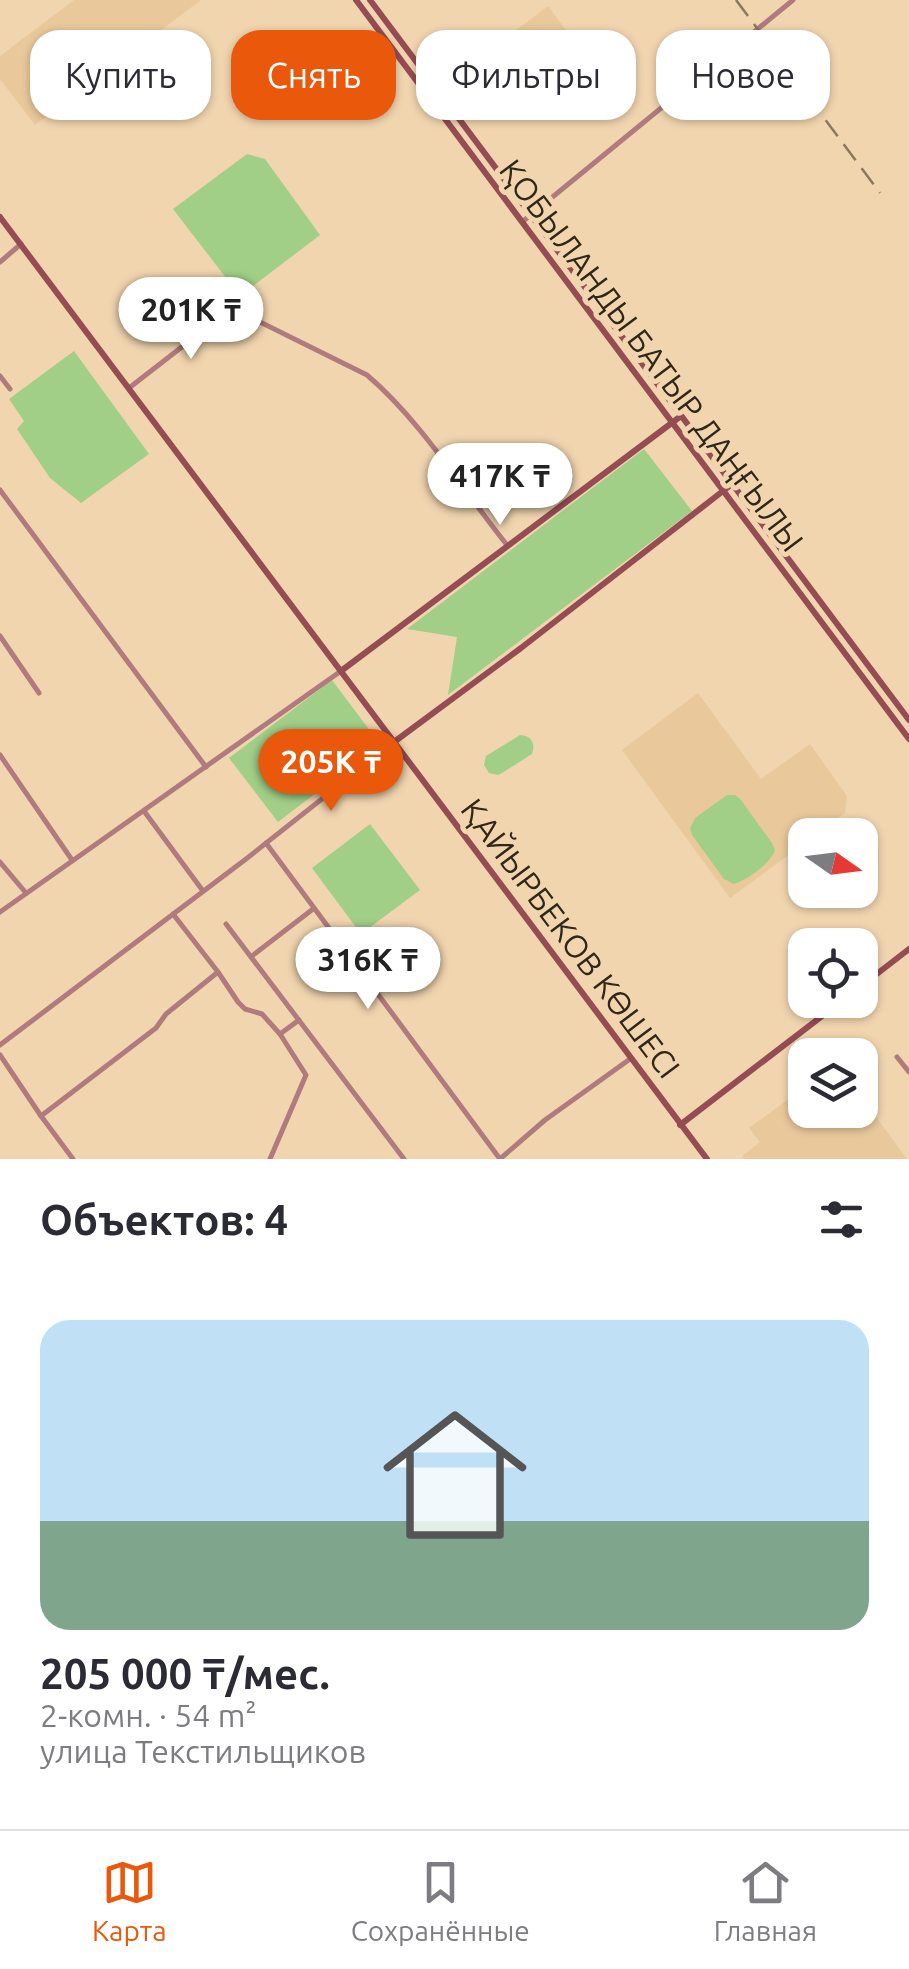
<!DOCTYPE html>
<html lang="ru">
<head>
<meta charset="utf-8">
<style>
  body { margin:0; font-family:Ubuntu,sans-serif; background:#f7f7f7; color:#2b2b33; height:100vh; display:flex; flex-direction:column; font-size:38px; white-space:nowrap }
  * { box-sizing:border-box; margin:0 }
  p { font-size:32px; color:#7c7c81 }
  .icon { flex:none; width:55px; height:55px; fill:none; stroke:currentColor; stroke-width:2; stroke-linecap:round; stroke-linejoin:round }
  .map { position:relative; height:1159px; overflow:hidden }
  .side { display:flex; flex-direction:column; background:#fff; flex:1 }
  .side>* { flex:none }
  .banner { position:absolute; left:30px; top:30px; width:850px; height:90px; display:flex; gap:20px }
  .needle { width:65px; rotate:104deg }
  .fabs { position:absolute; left:788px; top:818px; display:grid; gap:20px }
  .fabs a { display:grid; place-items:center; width:90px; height:90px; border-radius:20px; background:#fff; box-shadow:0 2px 8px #0004; font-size:50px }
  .price { position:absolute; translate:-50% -85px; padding:0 22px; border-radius:35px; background:#fff; color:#222; font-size:32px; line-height:65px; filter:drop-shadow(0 2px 5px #0008) }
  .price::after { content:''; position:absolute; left:50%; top:60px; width:30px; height:22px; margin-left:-15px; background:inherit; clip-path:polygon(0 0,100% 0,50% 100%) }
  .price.active { background:#ea580c; color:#fff }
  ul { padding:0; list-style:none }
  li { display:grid; align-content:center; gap:20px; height:530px; padding:0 40px }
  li+li { border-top:2px solid #e1e1e2 }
  li span { display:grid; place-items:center; height:310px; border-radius:30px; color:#555 }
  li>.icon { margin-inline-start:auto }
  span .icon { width:180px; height:180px; fill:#fffc; stroke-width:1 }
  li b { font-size:42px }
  h2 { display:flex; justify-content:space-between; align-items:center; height:120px; padding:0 40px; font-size:42px }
  .pill { padding:0 35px; border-radius:30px; background:#fff; box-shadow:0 2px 8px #0004; font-size:35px; line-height:90px }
  .pill.active { background:#ea580c; color:#fff }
  .menu { display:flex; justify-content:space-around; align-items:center; height:140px; border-top:2px solid #e1e1e2; background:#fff; font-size:28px; color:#7c7c81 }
  .menu a { display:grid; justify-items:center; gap:5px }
  .menu .active { color:#ea580c }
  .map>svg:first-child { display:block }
  .built { fill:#e9c89c }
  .green { fill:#a1cf88 }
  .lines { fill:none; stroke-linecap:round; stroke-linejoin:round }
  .street { stroke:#af7b7e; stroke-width:5 }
  .secondary { stroke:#954c53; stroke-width:6 }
  .rail { stroke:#8b785f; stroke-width:2.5; stroke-dasharray:20 10; stroke-linecap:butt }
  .labels { text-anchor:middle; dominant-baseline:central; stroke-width:10; stroke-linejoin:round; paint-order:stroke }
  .street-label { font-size:32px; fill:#312718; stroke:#f1d5af }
</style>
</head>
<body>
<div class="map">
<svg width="909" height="1159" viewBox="0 0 909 1159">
  <rect width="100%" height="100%" fill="#f1d5af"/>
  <g class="built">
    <path d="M74,0h127l-166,125 -35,-46v-23z"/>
    <path d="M547,7h2l29,40 -54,41 -31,-41z"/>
    <path d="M698,693l63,86 49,-35 37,52 -2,17 -30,22h-10v8l-75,55 -108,-148z"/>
    <path d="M794,1095l11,15 56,1 7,-5 39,53h-163l-2,-3 18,-14 -11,-14z"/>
  </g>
  <g class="green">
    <path d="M247,154l18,5 55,76 -80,61 -67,-87z"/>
    <path d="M74,351l75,103 -68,49 -31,-25 -33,-49 7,-8 -15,-22z"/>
    <path d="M644,449l48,62 -244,184 9,-58 -50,-8z"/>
    <path d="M332,680l48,64 -102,78 -49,-64z"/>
    <path d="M520,735c11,0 16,9 12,19l-30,19 -4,2 -9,-2 -5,-8 2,-9z"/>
    <path d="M727,795h8l6,5 31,43 3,7c-5,14 -27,29 -41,34l-10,-5 -32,-44 -2,-7 5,-10z"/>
    <path d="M370,824l50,66 -59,44 -49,-66z"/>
  </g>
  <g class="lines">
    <g class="street">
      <path d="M522,222l271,-222"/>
      <path d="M0,262l21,-18"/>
      <path d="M0,376l10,13"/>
      <path d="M129,388l103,-80 135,67c55,47 95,114 140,170"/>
      <path d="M0,490l206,277"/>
      <path d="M0,636l39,57"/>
      <path d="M0,755l72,105"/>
      <path d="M144,811l59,80"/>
      <path d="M266,843l234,316 45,-39 85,-61"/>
      <path d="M0,862l26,31"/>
      <path d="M0,912l341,-241"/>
      <path d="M173,914l45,58"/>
      <path d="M226,924l178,235"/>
      <path d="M252,956l61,-47"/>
      <path d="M0,1045l246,-186 148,-117"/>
      <path d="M0,1055l41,61 32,43"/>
      <path d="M897,1057l12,15"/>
      <path d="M41,1116l115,-88 10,-14 52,-42 20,30 7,7 17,5 18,20 19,-14"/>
      <path d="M270,1159l36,-84 -26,-41"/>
    </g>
    <g class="secondary">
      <path d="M356,0l553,739"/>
      <path d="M370,0l539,720"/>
      <path d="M0,217l707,942"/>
      <path d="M341,671l340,-255"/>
      <path d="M394,742l127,-94 211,-164"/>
      <path d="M860,987l49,-38"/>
      <path d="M680,1125l163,-125"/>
    </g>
    <path class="rail" d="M736,0l144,193"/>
  </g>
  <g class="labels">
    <g class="street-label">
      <text transform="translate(652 355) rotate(53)">ҚОБЫЛАНДЫ БАТЫР ДАҢҒЫЛЫ</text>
      <text transform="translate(571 938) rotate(53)">ҚАЙЫРБЕКОВ КӨШЕСІ</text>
    </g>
  </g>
</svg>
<div class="fabs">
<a><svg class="needle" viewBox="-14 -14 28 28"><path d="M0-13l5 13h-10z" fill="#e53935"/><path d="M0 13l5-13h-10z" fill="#7c7c81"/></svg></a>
<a><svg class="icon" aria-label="locate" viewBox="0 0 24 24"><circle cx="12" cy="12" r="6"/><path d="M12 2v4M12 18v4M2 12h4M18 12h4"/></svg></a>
<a><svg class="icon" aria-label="layers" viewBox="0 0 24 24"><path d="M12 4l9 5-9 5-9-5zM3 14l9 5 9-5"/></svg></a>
</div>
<b class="price" style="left:191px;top:362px">201K ₸</b>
<b class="price" style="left:500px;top:528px">417K ₸</b>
<b class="price active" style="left:331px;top:814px">205K ₸</b>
<b class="price" style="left:368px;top:1012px">316K ₸</b>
<div class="banner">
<a class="pill">Купить</a>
<a class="pill active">Снять</a>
<a class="pill">Фильтры</a>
<a class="pill">Новое</a>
</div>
</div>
<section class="side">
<h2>Объектов: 4<svg class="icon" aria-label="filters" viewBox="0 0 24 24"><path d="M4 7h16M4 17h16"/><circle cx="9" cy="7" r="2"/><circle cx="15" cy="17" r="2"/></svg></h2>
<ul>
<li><span style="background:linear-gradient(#bfe0f5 65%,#7fa58c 0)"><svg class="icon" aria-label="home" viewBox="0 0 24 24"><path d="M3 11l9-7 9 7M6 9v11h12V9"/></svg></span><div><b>205 000 ₸/мес.</b><p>2-комн. · 54 m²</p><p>улица Текстильщиков</p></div></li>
</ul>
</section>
<nav class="menu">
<a class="active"><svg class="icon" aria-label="map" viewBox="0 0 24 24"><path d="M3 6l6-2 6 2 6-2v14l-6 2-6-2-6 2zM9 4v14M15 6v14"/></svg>Карта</a>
<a><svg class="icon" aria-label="saved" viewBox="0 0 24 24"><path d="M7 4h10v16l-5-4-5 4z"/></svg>Сохранённые</a>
<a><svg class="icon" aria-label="home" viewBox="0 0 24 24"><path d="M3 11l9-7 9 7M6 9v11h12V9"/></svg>Главная</a>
</nav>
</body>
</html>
